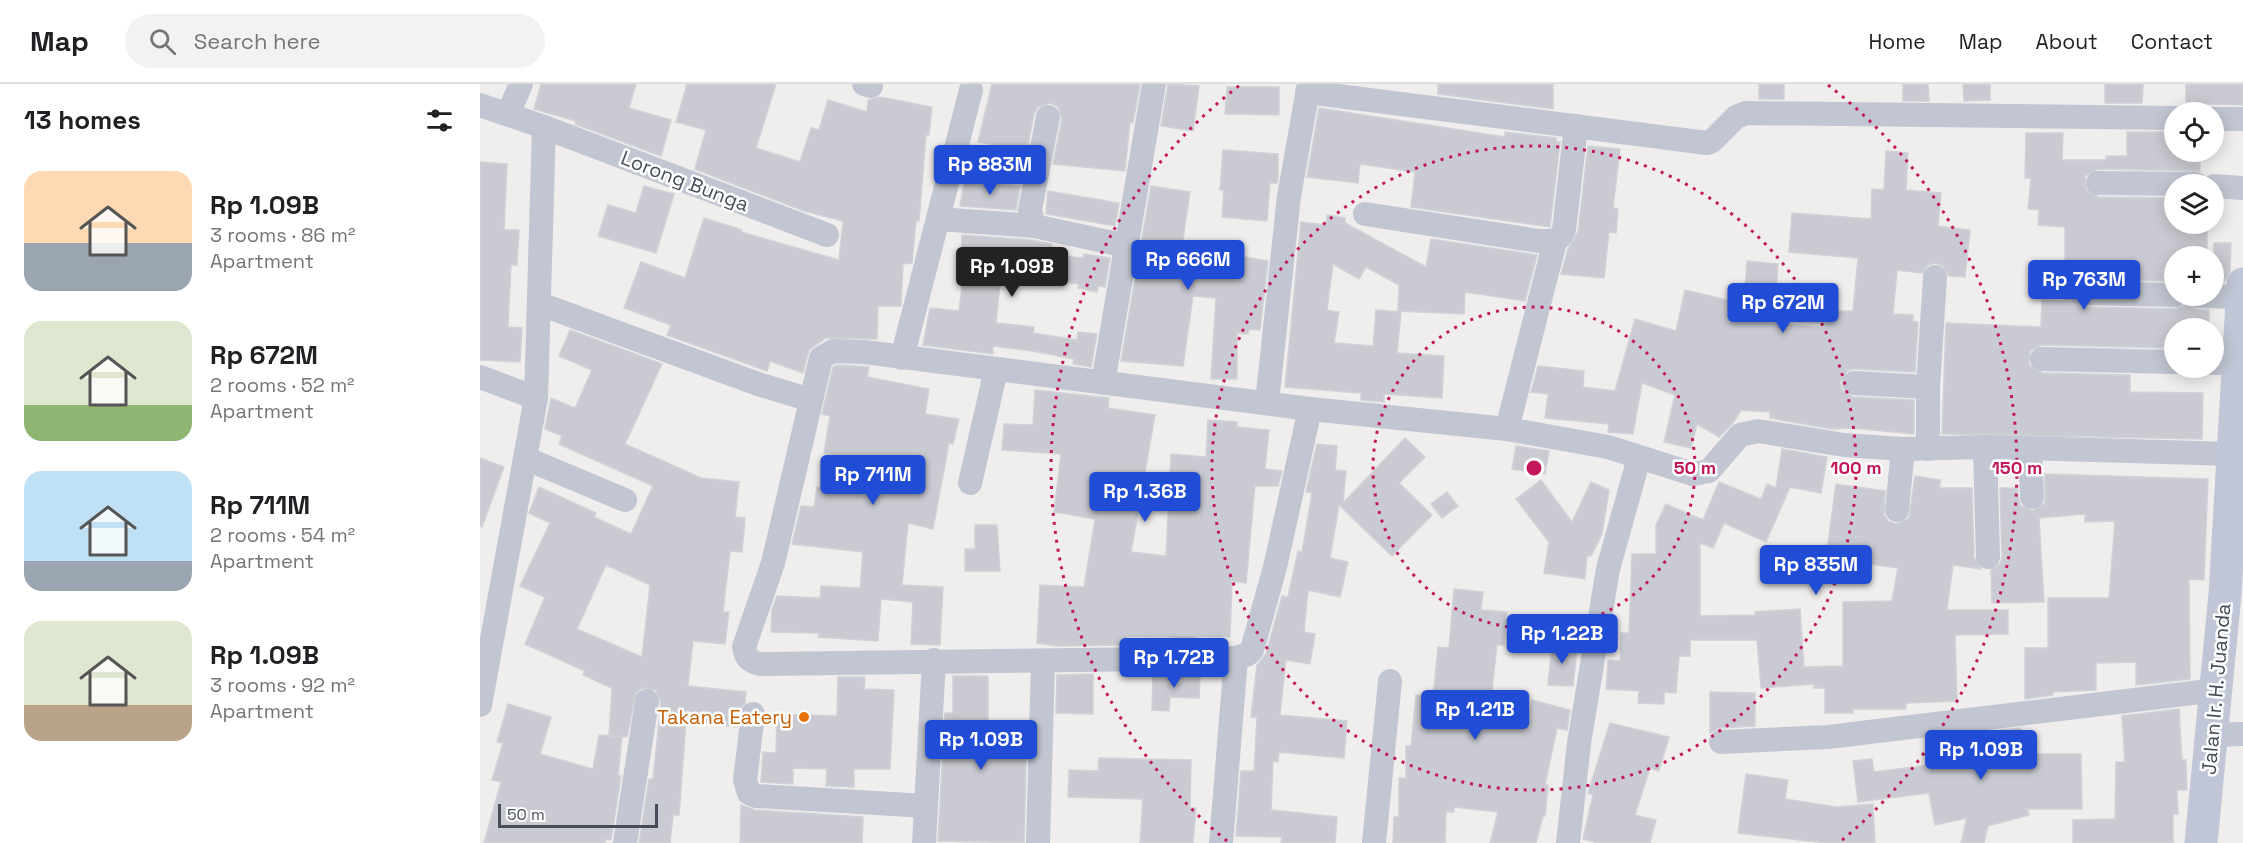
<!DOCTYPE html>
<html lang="en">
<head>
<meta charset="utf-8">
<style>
  body { margin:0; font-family:"Space Grotesk",sans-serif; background:#f2f2f2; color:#202124; height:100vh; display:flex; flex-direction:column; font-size:22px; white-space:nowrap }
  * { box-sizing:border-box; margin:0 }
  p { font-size:20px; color:#757577 }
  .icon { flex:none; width:33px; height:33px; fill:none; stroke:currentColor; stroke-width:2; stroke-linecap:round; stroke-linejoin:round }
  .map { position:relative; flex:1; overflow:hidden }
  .details { display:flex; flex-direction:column; background:#fff; width:480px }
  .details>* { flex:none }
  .controls { position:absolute; left:1684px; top:18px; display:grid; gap:12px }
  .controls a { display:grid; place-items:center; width:60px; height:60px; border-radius:50%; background:#fff; box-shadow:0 3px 15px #0003; font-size:30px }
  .scale { position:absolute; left:18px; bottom:15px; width:160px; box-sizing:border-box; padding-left:6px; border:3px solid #464c59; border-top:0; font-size:16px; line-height:21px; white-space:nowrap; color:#464c59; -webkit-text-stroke:4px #fff; paint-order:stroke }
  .price { position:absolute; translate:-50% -51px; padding:0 14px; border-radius:6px; background:#214cd6; color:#fff; font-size:20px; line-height:39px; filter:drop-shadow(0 2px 3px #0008) }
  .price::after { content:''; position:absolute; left:50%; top:36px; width:18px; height:14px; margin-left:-9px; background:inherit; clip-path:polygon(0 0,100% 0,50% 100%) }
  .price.current { background:#222; color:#fff }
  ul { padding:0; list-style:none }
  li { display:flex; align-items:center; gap:18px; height:150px; padding:0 24px }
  li span { display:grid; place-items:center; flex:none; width:168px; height:120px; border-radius:18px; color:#555 }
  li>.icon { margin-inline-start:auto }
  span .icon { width:72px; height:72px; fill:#fffc; stroke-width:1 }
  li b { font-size:26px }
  h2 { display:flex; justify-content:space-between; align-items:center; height:72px; padding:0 24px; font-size:26px }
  header { display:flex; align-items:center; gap:36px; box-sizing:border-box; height:84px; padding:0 30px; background:#fff; border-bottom:2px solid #e0e0e0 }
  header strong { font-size:28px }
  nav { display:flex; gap:33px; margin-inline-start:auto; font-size:21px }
  .search { width:420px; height:54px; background:#f2f2f2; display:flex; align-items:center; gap:15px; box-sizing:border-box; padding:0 21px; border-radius:33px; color:#757577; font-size:22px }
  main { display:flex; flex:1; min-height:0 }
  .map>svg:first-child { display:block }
  .building { fill:#cacbd2; stroke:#d1d2d8; stroke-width:1.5; fill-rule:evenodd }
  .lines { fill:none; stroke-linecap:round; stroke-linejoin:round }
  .street { stroke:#c1c6d2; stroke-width:24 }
  .secondary { stroke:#c0c6d5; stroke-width:33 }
  .ring { fill:none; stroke:#c2185b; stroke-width:3; stroke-dasharray:3 6 }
  .food-dot { fill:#e8710a; stroke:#fff; stroke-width:2 }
  .labels { text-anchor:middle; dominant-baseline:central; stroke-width:5; stroke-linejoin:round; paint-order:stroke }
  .street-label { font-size:20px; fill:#464c59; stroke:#fff }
  .food-label { font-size:20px; fill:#c56008; stroke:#fff; text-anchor:end }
  .centre { fill:#c2185b; stroke:#fff; stroke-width:3 }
  .ring-label { font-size:18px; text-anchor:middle; font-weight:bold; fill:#c2185b; stroke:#fff; stroke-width:5; stroke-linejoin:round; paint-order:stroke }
</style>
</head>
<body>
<header>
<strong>Map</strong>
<div class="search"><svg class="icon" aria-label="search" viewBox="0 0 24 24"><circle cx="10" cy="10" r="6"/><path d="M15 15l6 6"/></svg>Search here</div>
<nav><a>Home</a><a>Map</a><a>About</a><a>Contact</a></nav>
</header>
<main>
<section class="details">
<h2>13 homes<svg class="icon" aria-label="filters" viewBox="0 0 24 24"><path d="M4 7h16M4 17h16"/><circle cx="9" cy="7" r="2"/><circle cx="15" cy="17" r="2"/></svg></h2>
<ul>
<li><span style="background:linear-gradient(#ffd9b3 60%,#9aa5b1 0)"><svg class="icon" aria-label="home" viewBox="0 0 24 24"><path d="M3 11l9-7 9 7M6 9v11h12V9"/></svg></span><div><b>Rp 1.09B</b><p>3 rooms · 86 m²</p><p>Apartment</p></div></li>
<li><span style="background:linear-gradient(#dfe7d0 70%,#8fb573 0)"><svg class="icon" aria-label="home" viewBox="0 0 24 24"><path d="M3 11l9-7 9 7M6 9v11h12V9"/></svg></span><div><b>Rp 672M</b><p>2 rooms · 52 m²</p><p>Apartment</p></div></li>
<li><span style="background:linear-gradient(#bfe0f5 75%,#9aa5b1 0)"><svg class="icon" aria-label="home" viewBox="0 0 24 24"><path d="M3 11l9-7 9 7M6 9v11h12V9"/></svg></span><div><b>Rp 711M</b><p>2 rooms · 54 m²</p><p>Apartment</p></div></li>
<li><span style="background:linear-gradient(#dfe7d0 70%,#b9a48a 0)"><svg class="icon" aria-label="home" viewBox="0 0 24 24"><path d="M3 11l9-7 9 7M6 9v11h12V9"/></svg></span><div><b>Rp 1.09B</b><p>3 rooms · 92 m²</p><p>Apartment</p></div></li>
</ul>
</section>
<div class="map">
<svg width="1763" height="759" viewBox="0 0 1763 759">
  <rect width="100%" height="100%" fill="#f0eded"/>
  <g class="building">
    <path d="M61,0h95l-7,24 42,12 -10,36 -86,-32 1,-3 -42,-12z"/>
    <path d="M207,0h89l-20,64 44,14 11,-34 8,2 9,-30 39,12 1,-12 12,-3 52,10 -3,28h-3l-7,86h-3l-4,42 -9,1 -2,42h-23l-1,33 -51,-1 -17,12 -6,23 -33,-12 -3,10 -100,-36 4,-10 -47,-17 17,-46 44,16 19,-60 38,12 -1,2 98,28 4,-39 -39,-10 -109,-42 11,-39 -30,-8z"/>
    <path d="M512,0h148l-7,39 -3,-1 -5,49 -72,-7 9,-45 -4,-12 -8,-4 -12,4 -4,7 -9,47 -25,-3 2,-12 -24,-4z"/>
    <path d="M688,0l31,2 -6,45 -32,-5z"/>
    <path d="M958,0h115v25l-115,-15z"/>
    <rect x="1279" y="0" width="25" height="15"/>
    <path d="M1423,0h25l1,17h-26z"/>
    <path d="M1483,0h27v16l-26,1z"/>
    <path d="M1625,0h38l-1,19h-37z"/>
    <path d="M1706,0h57v21l-57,-2z"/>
    <path d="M747,3h52v28l-54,-1z"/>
    <path d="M839,24l186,29v-5l51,6v4h4l-10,85 -139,-20 4,-35 -55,-8 -2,19 -51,-6z"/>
    <path d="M1647,48h45v23h28v16l-102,-2 -13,7 1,14 12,7 77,1v26h32v32h-32v25l-101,-1 -6,6 -1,13 13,8 95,2 13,-5 10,6h11v18h-34v20l-133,-3 -12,6 -1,14 13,8 88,2v17l73,1 -1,46 -260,-5 4,-111 95,4 1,-27 23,1v-74l-27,-2 1,-15 -11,-1 3,-31h-6l1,-45h37l-1,27h44v-4h21z"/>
    <path d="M1108,62l32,3 -7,59 5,1 -2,24 -7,-1 -5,46 -43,-4 7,-25 10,-17z"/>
    <path d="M743,66l55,4v23l-1,6h-7l-3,38 -45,-4 2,-27h-4z"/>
    <path d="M1406,67l22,2 -2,37 35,3 -3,33 32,4 -5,47 -16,-1 -6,-10 -7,-3 -8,2 -6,8 -25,-3 -4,44 20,1v7h5l-3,50 -61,-3 -7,2 -7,11 2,8 11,7 61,3v34l-62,-6 -20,1 -62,-11v-6l-29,-2 -8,13 -14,14 -22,-13 -6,24 -27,-6 11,-47 -33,-12 -9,51 -25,-2 1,-8 -64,-6 3,-24 -17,-2 7,-26 46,5 -1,16 32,4 20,-72 41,12 9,-41 59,14 3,-43 31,3 -4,59 51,5 1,-17h27l5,-53 -69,-6 3,-39 79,6 1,-30 12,1z"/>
    <path d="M0,78l27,2 -3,66h15l-2,35h-6l-3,62 14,1 -2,34 -40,-2z"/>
    <path d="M485,96l55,7 -4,23 -56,-4z"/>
    <path d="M164,102l30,8 -18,59 -58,-17 10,-31 28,8z"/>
    <path d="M671,102l39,6 -8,54 86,15 -8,69 -11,-1 -1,5 -11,-1v46h-26l5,-81 -23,-2 -10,70 -62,-5z"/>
    <path d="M568,107l71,12 -4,23 -69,-12z"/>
    <path d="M847,131l18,3v5l81,44 5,-28 106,16 -12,46 -60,-9 -1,22 -66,-3 1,-26 -33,-18 -7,12 -26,-15 -6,46 12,2 -5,31 39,3 3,-36 25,2 -4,41 47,3 -2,42 -58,-4v8l-23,-2v-7l-76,-6 16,-165 25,3z"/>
    <path d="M482,151l70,5 20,4 -1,11 32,3 1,-4 26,4 -5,29 -7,-1 -1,6 -19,-4 1,-4 -78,-10 -5,49 38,4 -1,6 44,7 1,-8 19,2 -6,33 -18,-3 1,-5 -42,-8 -39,-5v8l-70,-9 7,-37 29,3 6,-51h-4z"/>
    <path d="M1734,159h17l-1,28 -6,11h-10z"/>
    <path d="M90,246l92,34 -37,80 76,34 38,4 -4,35 10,1 -3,34 -12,-1 -7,61h6l-4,32 -32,-3 -5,45 58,6 -1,11 -6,9 -2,15 -51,-6 -7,94h-6l-3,28h-31l10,-64h4l8,-76 -5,-13 -14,-2 -6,5 -9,44 -18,-2 3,-47 -29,-13 2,-4 -60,-27 20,-47 -25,-11 30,-63 -21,-10 10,-26 57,26 -2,4 37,17 22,-48 -94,-42 3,-8 -17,-7 6,-31 24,10 17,-38 -33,-14zM126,481l44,20 -8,72 -65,-28z"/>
    <path d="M357,281l32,2 -2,10 62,12 -4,25 34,5 -6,25 -4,-1 -16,86 -25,-6 -6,62 41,2 -3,58 -29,-1 2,-42 -32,-3 -3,42 -60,-4 1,-4 -48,-1 1,-22 5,-14 43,2 1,-12 39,2 3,-36 -71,-8 9,-38 13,1 3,-20 11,2 5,-34 -9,-2 6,-37 -8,-2 11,-47z"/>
    <path d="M555,306l74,8 -1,10 47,7 -24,137 35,4 5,-102 35,3 2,-37 29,2v5l32,3 -4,39 17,2 -4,15h-23l-9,97 -14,-2 -2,56 -34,-1v8l-23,1v-8l-47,-1v9l-69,1 -20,-3 3,-58 44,2 11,-68 -41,-7 7,-58 -59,-4 2,-26 29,1z"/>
    <path d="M925,354l20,19 -26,26 33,32 -40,41 -53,-51 -9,53 18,4 -8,35 -32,-7 -4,42 11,2 -5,30 -24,-4 -6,55 67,6 -3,37 -65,-6 -1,10 -5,-1 -2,49 66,7 -2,26h-54l1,-6 -46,-1 5,-65h13l3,-53 -6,-1 6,-52 9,-11 16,-58 6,1 10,-46 4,1 10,-59 -6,-1 11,-48 20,2 -2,24 11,1 -3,32z"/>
    <path d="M1036,362l33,5 -4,23 -33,-5z"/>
    <path d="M1302,365l45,8 -6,36 -31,-6 -24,55 -42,-19 -11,25 -13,-5v73l55,-1v-3l45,-3 4,58 39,-1v-64l49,-1 6,-33 -72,-10 10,-74 49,7 -1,24 4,6 8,3 13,-6 6,-42 26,4 -2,8h33l2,69 7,12 -28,-4 -6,45h61v24l-53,1 2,66 -51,2v6h-53v4h-28v-25h-11v-4l-53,4 -4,-48h-67v16h-11l-3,37 -12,-1v12l-26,-1 1,-12 -33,-2 2,-29 12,1 1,-28h8l3,-79h24v-29l10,-21 37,16 16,-38 42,17 6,-15 9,4z"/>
    <path d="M0,374l24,9 -22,60 -2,-1z"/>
    <path d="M1565,390l163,5 -4,101 -15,-1 1,100 -54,6v-23l-40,1v27l-43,2v3l-28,4v-51h23v-50h61l6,-77 -30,1v-8l-46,4 5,84 -52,1 -1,-33 9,-6 2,-7 -2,-69h17l3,17 13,6 12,-8z"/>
    <path d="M1061,396l31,42 19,-40 18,8 -7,44 -11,22h-4l-2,23 -41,-6 5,-31 -33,-43z"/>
    <path d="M967,408l11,14 -16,12 -11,-14z"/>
    <path d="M495,441h22l3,46h-35v-22h10z"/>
    <path d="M974,505l29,3 -2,18 26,2 -3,33h-7l-8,72 38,7 5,-24 38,10 -3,20 -10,-2 -12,57h3l-3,31h-2l-7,27h-46l8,-31 -44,-5v5h-8l-1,31h-52l1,-26h5v-39h7v-32h5l5,-51 17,2 5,-50 11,1z"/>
    <path d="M1072,560l25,3 -4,39 -25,-1z"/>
    <path d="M692,589h23v4h5l-1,21 -29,-1 -1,14 -17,-1 1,-34h19z"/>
    <path d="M613,590v40l-37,-1 1,-38z"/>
    <path d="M473,592h35v46l39,1 -3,120 -86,-2 7,-128h8z"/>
    <path d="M358,593h27l-1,12 30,1 -4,79h-36v18l-28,-1 1,-17 -34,-1v16l-32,-2 2,-30 13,1 1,-39 60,2z"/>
    <path d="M1230,608l45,1v33l-35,2 -10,5z"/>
    <path d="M28,620l43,13 -11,37 53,15 6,-34 23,2 -4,39h3l-10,64 -6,-1v4h-121l17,-61 -9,-2 11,-37 -6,-1z"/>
    <path d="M1699,625l3,51h4l1,30h-10l1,24h-5v29h-100v-23l42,-1 1,-57h9l-3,-46z"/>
    <path d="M1130,639l59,14 -10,34 -9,-3 -15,47 21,5 -6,23h-52l-15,-4 10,-44 -5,-2z"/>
    <path d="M1540,644l5,26h56l1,55h-55l2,6 -41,11 -4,17h-23l6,-25 -32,7 -6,-32 -71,9 -5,-41 19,-2 2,13 63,-8 -5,-25z"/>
    <path d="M619,674l92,2 -1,48h6l-3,35h-53l3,-44 -75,-2 1,-27 29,1z"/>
    <path d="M1266,690l42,6 -3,19 52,8 36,-3 2,39h-49l-88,-10z"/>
    <path d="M261,721l14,5 108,7 -1,26h-122z"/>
  </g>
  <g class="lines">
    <g class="street">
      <path d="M384,0l7,2"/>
      <path d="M827,8l400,51 5,-2 24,-24 10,-4 429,5"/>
      <path d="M0,21l64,22 -8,271 -56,307"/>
      <path d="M28,30l13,-30"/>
      <path d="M568,33l-18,93 4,16 93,20"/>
      <path d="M1734,35h29"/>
      <path d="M64,43l283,108"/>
      <path d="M1618,99l98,1"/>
      <path d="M1734,102l29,2"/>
      <path d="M885,130l174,27c12,0 20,2 25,-11l12,-104"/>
      <path d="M458,135l96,7"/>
      <path d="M1600,209l95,2"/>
      <path d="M1719,212l43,1"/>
      <path d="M60,220l218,80 53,16"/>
      <path d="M353,267l31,1 446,57 -35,158 -23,83 -4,4 -12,4 -476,6c-11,-3 -14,-6 -16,-17l29,-84 48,-205z"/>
      <path d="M422,274l69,-268"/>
      <path d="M1562,275l133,3"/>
      <path d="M1734,279h24"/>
      <path d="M0,293l56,21"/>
      <path d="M623,299l51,-299"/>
      <path d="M1374,299l74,4v62"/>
      <path d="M1448,303l7,-110"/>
      <path d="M787,319l22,-207 20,-112"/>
      <path d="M830,325l197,20 101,18 85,27 16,-3 31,-36 18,-4 86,14 59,4 82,-2 248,7"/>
      <path d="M1027,345l48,-188"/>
      <path d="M1505,363l3,110"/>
      <path d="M1550,364l2,49"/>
      <path d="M47,375l98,41"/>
      <path d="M490,399l26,-113"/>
      <path d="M1417,426l6,-61"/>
      <path d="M273,630l-8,66 4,13 7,3 170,10"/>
      <path d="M1733,651l30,-1"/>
      <path d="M1241,658l107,-5 389,-47"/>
      <path d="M145,759l22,-142"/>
      <path d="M444,759l10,-183"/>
      <path d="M558,759l5,-182"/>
      <path d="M741,759l15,-185"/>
      <path d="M894,759l16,-162"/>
      <path d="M1088,759l11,-100 29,-174 31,-111"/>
    </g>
    <path class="secondary" d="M1721,759l24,-249 18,-310"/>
  </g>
  <g class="ring">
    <circle cx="1054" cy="384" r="161"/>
    <circle cx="1054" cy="384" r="322"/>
    <path d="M747 757A483 483 0 0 1 760 1M1348 1A483 483 0 0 1 1361 757"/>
  </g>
  <circle class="food-dot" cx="324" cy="633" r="6"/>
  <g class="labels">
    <g class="street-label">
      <text transform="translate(205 97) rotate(21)">Lorong Bunga</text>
      <text transform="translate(1736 605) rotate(-85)">Jalan Ir. H. Juanda</text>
    </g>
    <g class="food-label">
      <text x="312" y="633">Takana Eatery</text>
    </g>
  </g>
  <circle cx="1054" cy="384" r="9" class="centre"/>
  <g class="ring-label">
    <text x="1215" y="390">50 m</text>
    <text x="1376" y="390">100 m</text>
    <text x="1537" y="390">150 m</text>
  </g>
</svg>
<div class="controls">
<a><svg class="icon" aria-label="locate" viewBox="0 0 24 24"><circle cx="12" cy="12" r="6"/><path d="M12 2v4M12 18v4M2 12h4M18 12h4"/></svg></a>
<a><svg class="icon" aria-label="layers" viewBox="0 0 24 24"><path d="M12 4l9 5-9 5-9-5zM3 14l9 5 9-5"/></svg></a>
<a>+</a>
<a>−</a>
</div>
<div class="scale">50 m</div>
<b class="price" style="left:510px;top:112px">Rp 883M</b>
<b class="price" style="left:708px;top:207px">Rp 666M</b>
<b class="price current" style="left:532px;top:214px">Rp 1.09B</b>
<b class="price" style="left:1604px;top:227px">Rp 763M</b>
<b class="price" style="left:1303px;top:250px">Rp 672M</b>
<b class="price" style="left:393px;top:422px">Rp 711M</b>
<b class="price" style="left:665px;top:439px">Rp 1.36B</b>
<b class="price" style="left:1336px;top:512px">Rp 835M</b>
<b class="price" style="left:1082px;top:581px">Rp 1.22B</b>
<b class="price" style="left:694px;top:605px">Rp 1.72B</b>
<b class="price" style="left:995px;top:657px">Rp 1.21B</b>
<b class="price" style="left:501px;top:687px">Rp 1.09B</b>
<b class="price" style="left:1501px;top:697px">Rp 1.09B</b>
</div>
</main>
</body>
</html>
